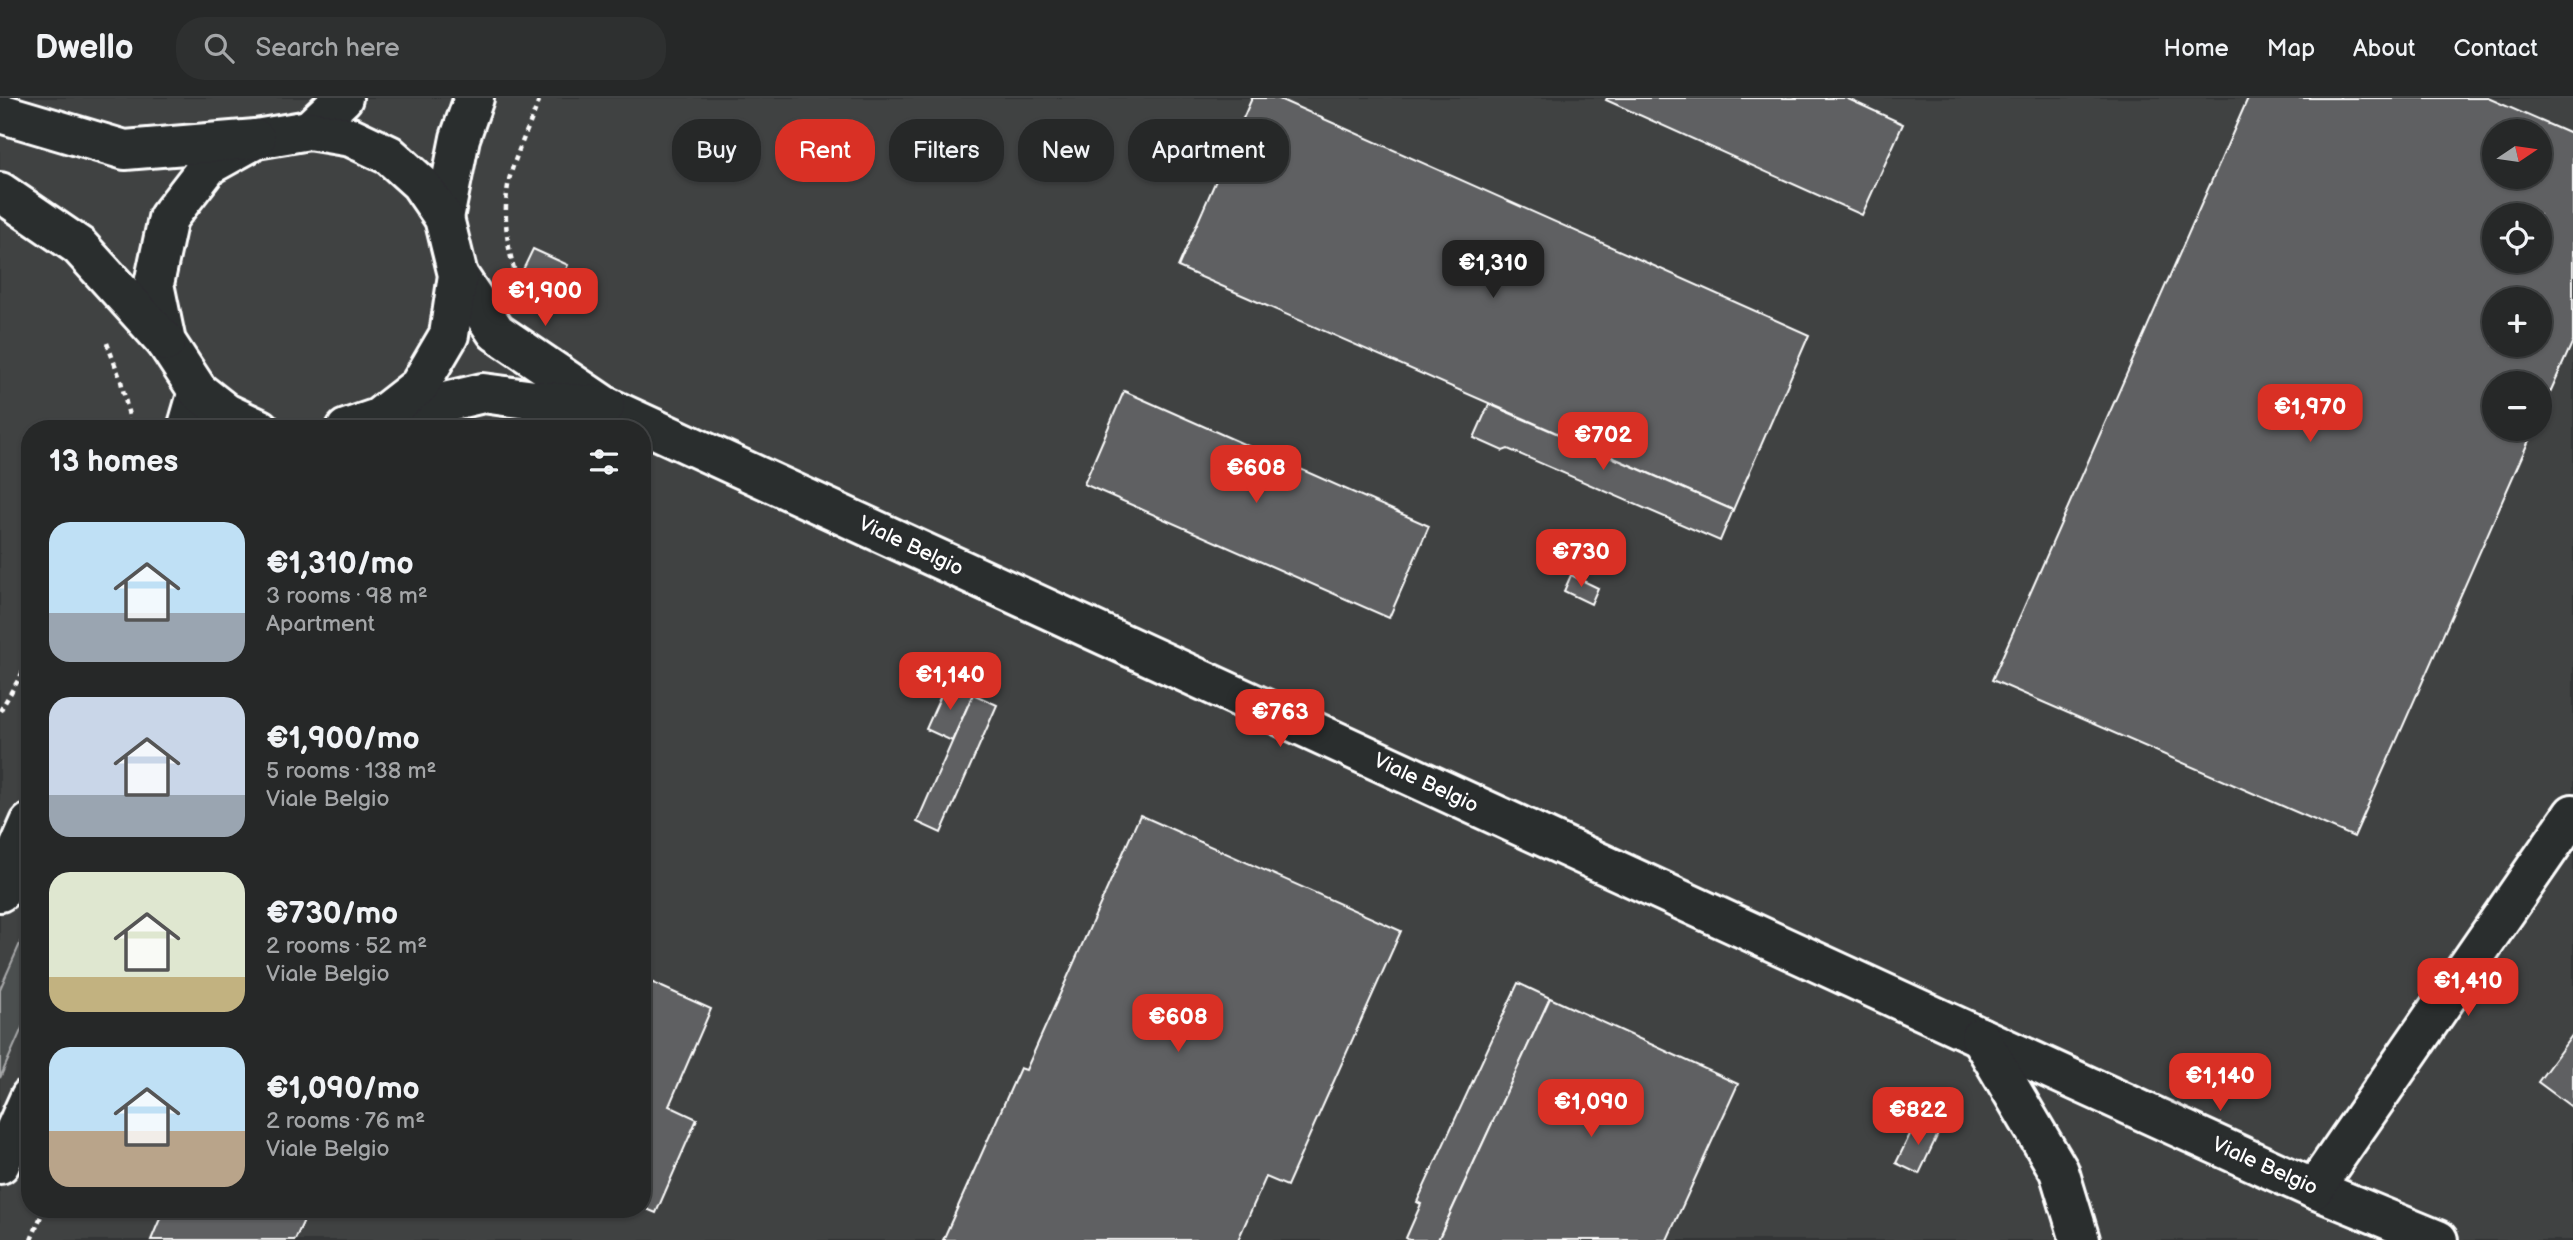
<!DOCTYPE html>
<html lang="en">
<head>
<meta charset="utf-8">
<style>
  body { margin:0; font-family:"Balsamiq Sans",sans-serif; background:#2e3030; color:#f1f3f6; height:100vh; display:flex; flex-direction:column; font-size:26px; white-space:nowrap }
  * { box-sizing:border-box; margin:0 }
  p { font-size:23px; color:#a4a6a8 }
  .icon { flex:none; width:38px; height:38px; fill:none; stroke:currentColor; stroke-width:2; stroke-linecap:round; stroke-linejoin:round }
  .map { position:relative; flex:1; overflow:hidden }
  .details { position:absolute; left:21px; top:322px; width:630px; height:798px; display:flex; flex-direction:column; background:#262828; border-radius:28px; box-shadow:0 2px 5px #0004,0 0 0 2px #424445 }
  .details>* { flex:none }
  .hud { position:absolute; left:672px; top:21px; width:665px; height:63px; display:flex; gap:14px }
  .needle { width:46px; rotate:77deg }
  .tools { position:absolute; left:2482px; top:21px; display:grid; gap:14px }
  .tools a { display:grid; place-items:center; width:70px; height:70px; border-radius:50%; background:#262828; box-shadow:0 2px 5px #0004,0 0 0 2px #424445; font-size:35px }
  .price { position:absolute; translate:-50% -60px; padding:0 16px; border-radius:14px; background:#d93025; color:#fff; font-size:23px; line-height:46px; filter:drop-shadow(0 2px 4px #0008) }
  .price::after { content:''; position:absolute; left:50%; top:42px; width:21px; height:16px; margin-left:-10px; background:inherit; clip-path:polygon(0 0,100% 0,50% 100%) }
  .price.active { background:#222; color:#fff }
  ul { padding:0; list-style:none }
  li { display:flex; align-items:center; gap:21px; height:175px; padding:0 28px }
  li span { display:grid; place-items:center; flex:none; width:196px; height:140px; border-radius:21px; color:#555 }
  li>.icon { margin-inline-start:auto }
  span .icon { width:84px; height:84px; fill:#fffc; stroke-width:1 }
  li b { font-size:30px }
  h2 { display:flex; justify-content:space-between; align-items:center; height:84px; padding:0 28px; font-size:30px }
  .tag { padding:0 24px; border-radius:28px; background:#262828; box-shadow:0 2px 5px #0004,0 0 0 2px #424445; font-size:24px; line-height:63px }
  .tag.active { background:#d93025; color:#fff }
  header { display:flex; align-items:center; gap:42px; box-sizing:border-box; height:98px; padding:0 35px; background:#262828; border-bottom:2px solid #424445 }
  header strong { font-size:33px }
  nav { display:flex; gap:38px; margin-inline-start:auto; font-size:24px }
  .search { width:490px; height:63px; background:#2e3030; display:flex; align-items:center; gap:18px; box-sizing:border-box; padding:0 24px; border-radius:28px; color:#a4a6a8; font-size:26px }
  .map>svg:first-child { display:block }
  .built { fill:#404243; fill-rule:evenodd }
  .green { fill:#4c4f50; stroke:#a6a7a8; stroke-width:2 }
  .building { fill:#5f6162; stroke:#fff; stroke-width:2; fill-rule:evenodd }
  .lines { fill:none; stroke-linecap:round; stroke-linejoin:round }
  .minor-casing { stroke:#fff; stroke-width:44 }
  .major-casing { stroke:#fff; stroke-width:44 }
  .path { stroke:#fff; stroke-width:4.5; stroke-dasharray:5 5; stroke-linecap:butt }
  .minor { stroke:#2a2d2e; stroke-width:38 }
  .major { stroke:#2a2d2e; stroke-width:38 }
  .labels { text-anchor:middle; dominant-baseline:central; stroke-width:5; stroke-linejoin:round; paint-order:stroke }
  .street-label { font-size:21px; fill:#fff; stroke:#2a2d2e }
</style>
</head>
<body>
<header>
<strong>Dwello</strong>
<div class="search"><svg class="icon" aria-label="search" viewBox="0 0 24 24"><circle cx="10" cy="10" r="6"/><path d="M15 15l6 6"/></svg>Search here</div>
<nav><a>Home</a><a>Map</a><a>About</a><a>Contact</a></nav>
</header>
<div class="map">
<svg width="2573" height="1142" viewBox="0 0 2573 1142">
  <rect width="100%" height="100%" fill="#333536"/>
  <filter id="ink" filterUnits="userSpaceOnUse"><feTurbulence type="fractalNoise" baseFrequency=".0143" numOctaves="2"/><feDisplacementMap in="SourceGraphic" scale="14" xChannelSelector="R" yChannelSelector="G"/><feConvolveMatrix kernelMatrix="1 2 1 2 8 2 1 2 1" color-interpolation-filters="sRGB"/></filter>
  <g filter="url(#ink)">
    <path class="built" d="M0,0h2573v1142h-2573zM2494,33h45v46h-45zM2494,117h45v46h-45zM2494,201h45v46h-45zM2494,285h45v46h-45zM30,331h612v780h-612z"/>
    <path class="green" d="M30,823v89l-30,68v-89z"/>
    <g class="building">
      <path d="M1252,0h25l532,237 -76,175 -555,-243z"/>
      <path d="M1607,0h239l57,26 -41,91 -256,-115z"/>
      <path d="M2248,0h240l85,37v206l-34,76v-34h-45v46h40l-180,408 -362,-157zM2494,33h45v46h-45zM2494,117h45v46h-45zM2494,201h45v46h-45z"/>
      <path d="M533,151l35,16 -13,29 -36,-16z"/>
      <path d="M1124,293l305,135 -40,92 -305,-134z"/>
      <path d="M1489,306l244,106 -13,31 -212,-92 -5,2 -29,-13z"/>
      <path d="M1571,477l27,13 -7,16 -27,-13z"/>
      <path d="M947,584l26,12 -21,47 -26,-12z"/>
      <path d="M973,596l24,11 -56,128 -24,-11z"/>
      <path d="M1140,717l261,116 -114,255 -21,-9 -28,63h-295l77,-172 6,2z"/>
      <path d="M642,880l69,31 -42,97 28,13 -41,94 -14,-6z"/>
      <path d="M1518,885l32,15 -112,242h-29l-3,-2 15,-34 -4,-2z"/>
      <path d="M1550,900l188,86 -71,156h-229z"/>
      <path d="M2573,936v74l-35,-26z"/>
      <path d="M1917,1022l22,12 -20,42 -23,-11z"/>
      <path d="M164,1111h145l-14,31h-144z"/>
    </g>
    <g class="lines">
      <defs>
        <g id="minor">
          <path d="M309,32l34,-32"/>
          <path d="M444,120l16,-80 14,-40"/>
          <path d="M458,177l38,57 109,74 1375,631 334,152 124,51"/>
          <path d="M390,317l93,-22 59,8 63,5"/>
          <path d="M187,331l11,-38"/>
          <path d="M260,331l-34,-16 -28,-22 -32,-49 -12,-58 14,-66 41,-53 47,-26 53,-9 42,7 38,18 31,28 24,35 14,57 -9,60 -30,51 -41,32 -32,11"/>
          <path d="M0,794l30,-69"/>
          <path d="M1980,939l79,134 21,69"/>
          <path d="M0,1066l30,-67"/>
          <path d="M2314,1091l259,-375"/>
        </g>
        <g id="major">
          <path d="M0,15l125,37 131,-11"/>
          <path d="M0,94l79,54 87,96"/>
        </g>
      </defs>
      <use href="#minor" class="minor-casing"/>
      <use href="#major" class="major-casing"/>
      <g class="path">
        <path d="M521,190c-14,-33 -19,-72 -12,-108 7,-27 21,-55 31,-82"/>
        <path d="M107,245l14,38 11,48"/>
        <path d="M0,613l30,-51"/>
        <path d="M31,1142l13,-31"/>
      </g>
      <use href="#minor" class="minor"/>
      <use href="#major" class="major"/>
    </g>
  </g>
  <g class="labels">
    <g class="street-label">
      <text transform="translate(911 448) rotate(25)">Viale Belgio</text>
      <text transform="translate(1426 685) rotate(25)">Viale Belgio</text>
      <text transform="translate(2265 1068) rotate(24)">Viale Belgio</text>
    </g>
  </g>
</svg>
<div class="tools">
<a><svg class="needle" viewBox="-14 -14 28 28"><path d="M0-13l5 13h-10z" fill="#e53935"/><path d="M0 13l5-13h-10z" fill="#a4a6a8"/></svg></a>
<a><svg class="icon" aria-label="locate" viewBox="0 0 24 24"><circle cx="12" cy="12" r="6"/><path d="M12 2v4M12 18v4M2 12h4M18 12h4"/></svg></a>
<a>+</a>
<a>−</a>
</div>
<b class="price active" style="left:1493px;top:202px">€1,310</b>
<b class="price" style="left:545px;top:230px">€1,900</b>
<b class="price" style="left:2310px;top:346px">€1,970</b>
<b class="price" style="left:1603px;top:374px">€702</b>
<b class="price" style="left:1256px;top:407px">€608</b>
<b class="price" style="left:1581px;top:491px">€730</b>
<b class="price" style="left:950px;top:614px">€1,140</b>
<b class="price" style="left:1280px;top:651px">€763</b>
<b class="price" style="left:2468px;top:920px">€1,410</b>
<b class="price" style="left:1178px;top:956px">€608</b>
<b class="price" style="left:2220px;top:1015px">€1,140</b>
<b class="price" style="left:1591px;top:1041px">€1,090</b>
<b class="price" style="left:1918px;top:1049px">€822</b>
<div class="hud">
<a class="tag">Buy</a>
<a class="tag active">Rent</a>
<a class="tag">Filters</a>
<a class="tag">New</a>
<a class="tag">Apartment</a>
</div>
<section class="details">
<h2>13 homes<svg class="icon" aria-label="filters" viewBox="0 0 24 24"><path d="M4 7h16M4 17h16"/><circle cx="9" cy="7" r="2"/><circle cx="15" cy="17" r="2"/></svg></h2>
<ul>
<li><span style="background:linear-gradient(#bfe0f5 65%,#9aa5b1 0)"><svg class="icon" aria-label="home" viewBox="0 0 24 24"><path d="M3 11l9-7 9 7M6 9v11h12V9"/></svg></span><div><b>€1,310/mo</b><p>3 rooms · 98 m²</p><p>Apartment</p></div></li>
<li><span style="background:linear-gradient(#c9d6e8 70%,#9aa5b1 0)"><svg class="icon" aria-label="home" viewBox="0 0 24 24"><path d="M3 11l9-7 9 7M6 9v11h12V9"/></svg></span><div><b>€1,900/mo</b><p>5 rooms · 138 m²</p><p>Viale Belgio</p></div></li>
<li><span style="background:linear-gradient(#dfe7d0 75%,#c2b280 0)"><svg class="icon" aria-label="home" viewBox="0 0 24 24"><path d="M3 11l9-7 9 7M6 9v11h12V9"/></svg></span><div><b>€730/mo</b><p>2 rooms · 52 m²</p><p>Viale Belgio</p></div></li>
<li><span style="background:linear-gradient(#bfe0f5 60%,#b9a48a 0)"><svg class="icon" aria-label="home" viewBox="0 0 24 24"><path d="M3 11l9-7 9 7M6 9v11h12V9"/></svg></span><div><b>€1,090/mo</b><p>2 rooms · 76 m²</p><p>Viale Belgio</p></div></li>
</ul>
</section>
</div>
</body>
</html>
